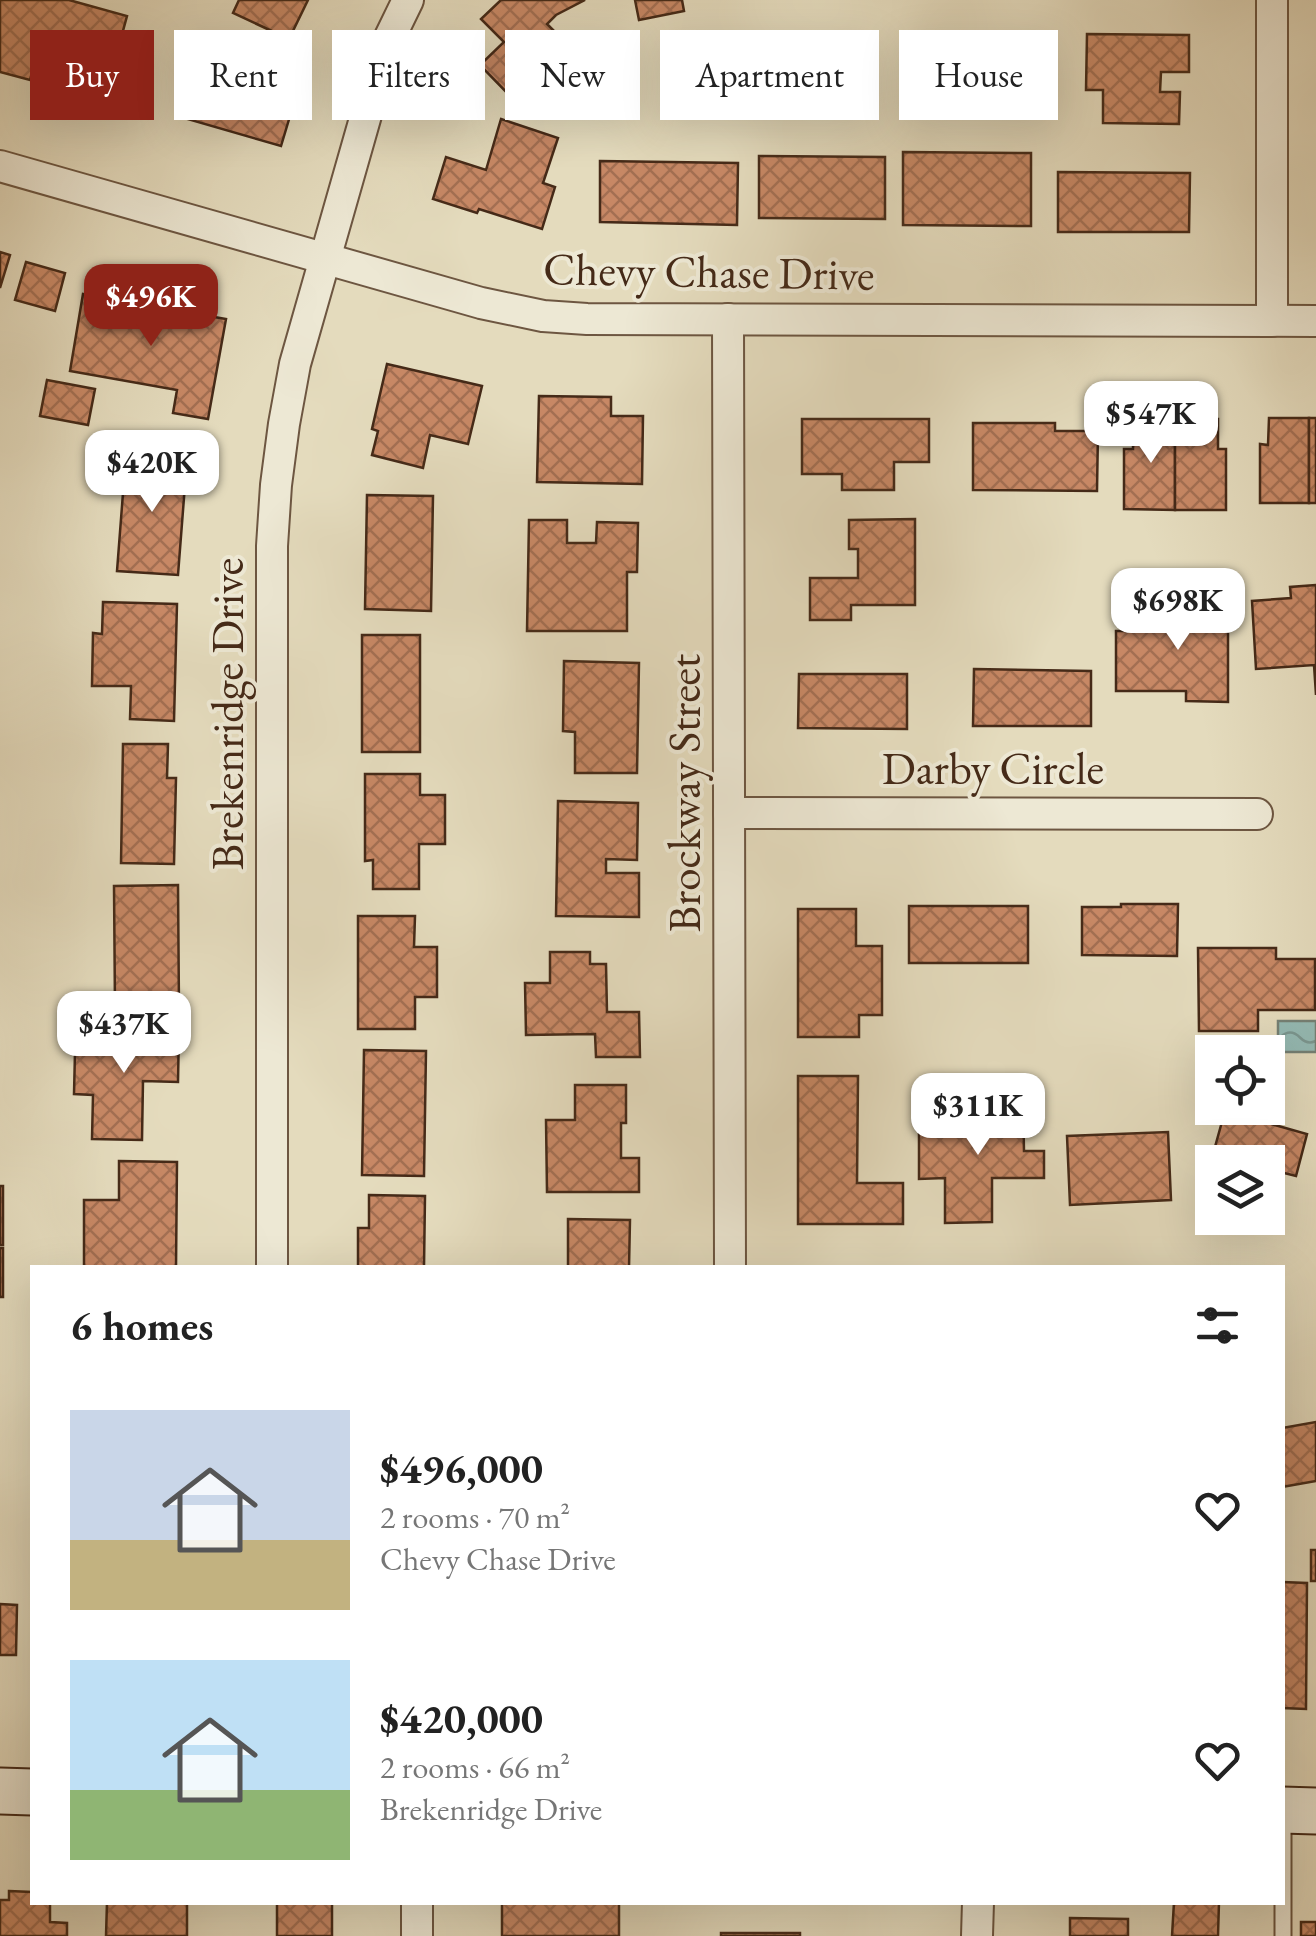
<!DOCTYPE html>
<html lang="en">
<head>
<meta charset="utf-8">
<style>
  body { margin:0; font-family:"EB Garamond",serif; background:#f2f2f2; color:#222; height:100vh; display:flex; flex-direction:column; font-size:38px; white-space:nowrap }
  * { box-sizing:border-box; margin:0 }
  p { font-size:32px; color:#767676 }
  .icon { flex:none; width:55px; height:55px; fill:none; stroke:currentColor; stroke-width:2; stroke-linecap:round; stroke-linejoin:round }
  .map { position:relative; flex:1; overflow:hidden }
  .sheet { position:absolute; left:30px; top:1265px; width:1255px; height:640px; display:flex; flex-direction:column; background:#fff; border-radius:0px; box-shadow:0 10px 40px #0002 }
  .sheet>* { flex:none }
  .hud { position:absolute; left:30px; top:30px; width:1258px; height:90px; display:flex; gap:20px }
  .tools { position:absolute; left:1195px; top:1035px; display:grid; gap:20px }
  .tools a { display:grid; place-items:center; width:90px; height:90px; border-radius:0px; background:#fff; box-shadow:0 10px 40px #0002; font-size:50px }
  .price { position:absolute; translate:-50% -85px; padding:0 22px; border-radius:20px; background:#fff; color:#222; font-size:32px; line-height:65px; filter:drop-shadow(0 2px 5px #0008) }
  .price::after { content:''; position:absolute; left:50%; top:60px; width:30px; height:22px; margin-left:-15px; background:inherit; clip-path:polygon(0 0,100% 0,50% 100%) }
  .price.active { background:#8f2418; color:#fff }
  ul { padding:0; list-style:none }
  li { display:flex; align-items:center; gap:30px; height:250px; padding:0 40px }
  li span { display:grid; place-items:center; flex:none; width:280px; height:200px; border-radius:0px; color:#555 }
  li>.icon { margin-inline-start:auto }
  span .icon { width:120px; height:120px; fill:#fffc; stroke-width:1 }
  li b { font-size:42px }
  h2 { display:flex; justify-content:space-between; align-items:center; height:120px; padding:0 40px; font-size:42px }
  .pill { padding:0 35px; border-radius:0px; background:#fff; box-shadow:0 10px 40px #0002; font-size:35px; line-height:90px }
  .pill.active { background:#8f2418; color:#fff }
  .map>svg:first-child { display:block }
  .water { fill:url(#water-waves); stroke:#758176; stroke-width:2.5 }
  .building { fill:url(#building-cross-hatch); stroke:#452a18; stroke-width:2.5 }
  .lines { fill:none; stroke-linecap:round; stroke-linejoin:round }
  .service-casing { stroke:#6d5641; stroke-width:19 }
  .minor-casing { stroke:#6d5641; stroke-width:34 }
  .secondary-casing { stroke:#452a18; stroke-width:49 }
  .service { stroke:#ede8d4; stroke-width:15 }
  .minor { stroke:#ede8d4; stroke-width:30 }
  .secondary { stroke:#ede8d4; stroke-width:45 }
  .labels { text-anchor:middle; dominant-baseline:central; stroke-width:8; stroke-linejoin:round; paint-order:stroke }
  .street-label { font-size:45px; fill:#452a18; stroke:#ede8d4 }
</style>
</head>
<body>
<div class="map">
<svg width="1316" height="1936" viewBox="0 0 1316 1936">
  <defs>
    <pattern id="water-waves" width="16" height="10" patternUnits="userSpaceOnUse" patternTransform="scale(2.5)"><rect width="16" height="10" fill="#95bbb5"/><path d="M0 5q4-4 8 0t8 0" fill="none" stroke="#7b9892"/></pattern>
    <pattern id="building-cross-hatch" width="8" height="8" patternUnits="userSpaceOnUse" patternTransform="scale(2.5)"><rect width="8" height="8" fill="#c78865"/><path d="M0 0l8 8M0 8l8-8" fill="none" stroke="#a36f52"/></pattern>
  </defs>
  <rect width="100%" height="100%" fill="#e4dbbd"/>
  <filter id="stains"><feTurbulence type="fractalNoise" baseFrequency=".002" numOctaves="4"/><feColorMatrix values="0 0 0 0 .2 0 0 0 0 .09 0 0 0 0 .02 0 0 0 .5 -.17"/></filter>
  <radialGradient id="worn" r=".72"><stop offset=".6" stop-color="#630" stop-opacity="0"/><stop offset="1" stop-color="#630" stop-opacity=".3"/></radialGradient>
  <rect class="water" x="1278" y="1021" width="38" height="31"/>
  <g class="building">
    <path d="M0,0h69l58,16 -18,66 -74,-21 -5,19 -30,-8z"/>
    <path d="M239,0h69l-19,39 -56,-26z"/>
    <path d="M501,0h84l-29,15 -9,9 42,42 -31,30 -20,-20 -25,23 -33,-34 24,-23 -23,-23z"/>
    <path d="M635,0h47l2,11 -45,9z"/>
    <path d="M1087,34l102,1v37h-28l-1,20h20l-1,32 -76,-1v-33h-17z"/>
    <path d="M256,52l49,14 -24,80 -104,-30 14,-48 55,15z"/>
    <path d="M501,119l57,19 -15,45 12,4 -13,42 -63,-20 -2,4 -44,-14 13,-42 40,13z"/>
    <path d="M903,152l128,1v73l-128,-1z"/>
    <path d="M759,156l126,1v62l-126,-1z"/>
    <path d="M600,161l138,2 -1,62 -137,-3z"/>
    <path d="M1058,172l132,1 -1,59h-131z"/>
    <path d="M0,252l10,3 -10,33z"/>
    <path d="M26,262l39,11 -10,38 -40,-11z"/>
    <path d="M83,294l143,25 -18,100 -35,-6 4,-23 -107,-19z"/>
    <path d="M387,364l95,22 -14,58 -38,-9 -7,33 -51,-13 6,-24 -6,-2z"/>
    <path d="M47,380l48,9 -7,36 -48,-9z"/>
    <path d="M539,396l72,1v19h32l-1,68 -105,-2z"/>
    <path d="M1269,418h40v85h-49v-59l8,1z"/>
    <rect x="1309" y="418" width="7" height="85"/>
    <path d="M802,419h127v43h-35v28h-52v-16h-40z"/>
    <path d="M1133,419h42v91l-51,-1v-60h9z"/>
    <path d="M1175,419h43v30h8v61h-51z"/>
    <path d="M973,423h82v8h43l-1,60 -124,-1z"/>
    <path d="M126,454l61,5 -9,116 -61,-4z"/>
    <path d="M367,495l66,1 -2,115 -66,-2z"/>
    <path d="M915,519v86h-64v15h-41v-42h48v-29h-9v-29z"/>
    <path d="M529,520h38v23h29l1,-21 41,1 -1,49h-10v59h-100z"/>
    <path d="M1316,585v110l-2,-30 -58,4 -4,-68 39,-3 -1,-11z"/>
    <path d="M1165,597l54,1v33h9v71l-42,-1v-10h-70v-60h49z"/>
    <path d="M103,602l74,2 -3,117 -44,-2 1,-33h-39l1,-53 9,1z"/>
    <rect x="362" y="635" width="58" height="117"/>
    <path d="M564,661l75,2 -2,110h-62v-41l-12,-1z"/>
    <path d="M974,669l117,2v55h-118z"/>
    <path d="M799,674h108v55l-109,-1z"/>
    <path d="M123,744h45l-1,34h9l-2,86 -53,-1z"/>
    <path d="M365,774h55v21h25v49h-26v45h-46v-29l-8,1z"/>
    <path d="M558,801l80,2 -1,57 -31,-1v14h33v44l-83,-1z"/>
    <path d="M178,885l1,123 -64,1 -1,-123z"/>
    <path d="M1121,904h57l-1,52 -95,-1v-48h39z"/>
    <rect x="909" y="906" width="119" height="57"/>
    <path d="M798,909h58v37h26v69h-23v22h-61z"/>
    <path d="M358,916h57l-1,31h23v50h-22v32h-57z"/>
    <path d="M1198,948h78v11h39v51h-57v21h-59z"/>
    <path d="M550,952h40v12h16l1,48h32l1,45h-44l-1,-23 -69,1 -1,-52h25z"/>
    <path d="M94,1027l85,2 -1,53 -35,-1 -1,59 -50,-1 1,-44 -19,-1 1,-42 19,1z"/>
    <path d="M364,1050l62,1 -2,125 -62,-1z"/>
    <path d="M798,1076h60l-1,107h46v41h-105z"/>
    <path d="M575,1085h51v38h-5v35h18v34h-92l-1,-72h29z"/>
    <path d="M972,1101h51l1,50h20v27h-52v44l-47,1v-45l-26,1v-54l54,-1z"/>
    <path d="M1225,1111l82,23 -11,42 -28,-7v-7h-23l-32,-8z"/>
    <path d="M1168,1132l3,68 -101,5 -3,-69z"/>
    <path d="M119,1161l58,1 -1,106h-92v-68h35z"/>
    <rect x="0" y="1186" width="3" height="59"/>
    <path d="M369,1195l56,1 -1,72h-66v-40h11z"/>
    <path d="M568,1219l62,1 -1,48h-61z"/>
    <rect x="0" y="1248" width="3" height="49"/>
    <path d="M1316,1422v59l-34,6v-59z"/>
    <rect x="1311" y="1550" width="5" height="31"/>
    <path d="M1282,1582l25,1 -1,126 -24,-1z"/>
    <path d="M0,1604l17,1 -1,50h-16z"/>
    <path d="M9,1891l23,1v10h18v20l17,1v13h-67v-36h9z"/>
    <path d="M107,1902h80v34h-81z"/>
    <rect x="277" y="1902" width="55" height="34"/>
    <rect x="502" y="1902" width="117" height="34"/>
    <path d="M1174,1902h45l-1,34h-46z"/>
    <path d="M1070,1918l58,1v17h-58z"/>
    <rect x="1301" y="1922" width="15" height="14"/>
    <rect x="721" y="1933" width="79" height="3"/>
  </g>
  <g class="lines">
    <defs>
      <path id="service" d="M1283,1814v122"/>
      <g id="minor">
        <path d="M1272,0v321"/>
        <path d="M0,166l481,137 62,13 44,3 729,2"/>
        <path d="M728,319l2,949"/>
        <path d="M729,813l528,1"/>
        <path d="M272,1268v-722l4,-61 8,-61 11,-60 83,-291 12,-36 18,-37"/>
        <path d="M417,1936v-34"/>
        <path d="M977,1936l1,-34"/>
      </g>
      <g id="secondary">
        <path d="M0,1791l32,1"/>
        <path d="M1282,1810l34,1"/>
      </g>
    </defs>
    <use href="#service" class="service-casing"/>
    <use href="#minor" class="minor-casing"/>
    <use href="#secondary" class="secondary-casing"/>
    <use href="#service" class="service"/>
    <use href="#minor" class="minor"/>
    <use href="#secondary" class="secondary"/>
  </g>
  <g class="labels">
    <g class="street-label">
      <text transform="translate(709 271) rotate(1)">Chevy Chase Drive</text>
      <text transform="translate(227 714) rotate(-90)">Brekenridge Drive</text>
      <text x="993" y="768">Darby Circle</text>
      <text transform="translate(684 793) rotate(-90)">Brockway Street</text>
    </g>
  </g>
  <rect width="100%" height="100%" filter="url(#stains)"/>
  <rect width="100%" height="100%" fill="url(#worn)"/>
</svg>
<div class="tools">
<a><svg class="icon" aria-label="locate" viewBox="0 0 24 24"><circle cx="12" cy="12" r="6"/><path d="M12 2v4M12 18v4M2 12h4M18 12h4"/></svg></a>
<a><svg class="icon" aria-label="layers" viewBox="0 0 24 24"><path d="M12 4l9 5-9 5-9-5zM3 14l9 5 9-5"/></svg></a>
</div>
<b class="price active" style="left:151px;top:349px">$496K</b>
<b class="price" style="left:1151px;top:466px">$547K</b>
<b class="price" style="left:152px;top:515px">$420K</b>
<b class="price" style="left:1178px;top:653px">$698K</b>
<b class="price" style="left:124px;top:1076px">$437K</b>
<b class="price" style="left:978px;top:1158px">$311K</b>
<div class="hud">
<a class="pill active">Buy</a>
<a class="pill">Rent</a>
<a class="pill">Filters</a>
<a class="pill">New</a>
<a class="pill">Apartment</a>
<a class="pill">House</a>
</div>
<section class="sheet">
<h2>6 homes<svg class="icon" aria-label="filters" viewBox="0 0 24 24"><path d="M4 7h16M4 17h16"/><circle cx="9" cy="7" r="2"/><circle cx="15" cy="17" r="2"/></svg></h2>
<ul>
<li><span style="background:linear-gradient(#c9d6e8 65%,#c2b280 0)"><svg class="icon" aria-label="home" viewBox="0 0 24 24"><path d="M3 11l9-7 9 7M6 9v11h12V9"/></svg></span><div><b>$496,000</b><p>2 rooms · 70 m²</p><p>Chevy Chase Drive</p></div><svg class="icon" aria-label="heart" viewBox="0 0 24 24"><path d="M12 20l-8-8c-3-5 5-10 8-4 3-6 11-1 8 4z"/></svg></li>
<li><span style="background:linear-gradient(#bfe0f5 65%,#8fb573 0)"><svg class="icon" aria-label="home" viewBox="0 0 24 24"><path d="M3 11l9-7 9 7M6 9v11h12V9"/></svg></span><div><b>$420,000</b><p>2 rooms · 66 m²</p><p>Brekenridge Drive</p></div><svg class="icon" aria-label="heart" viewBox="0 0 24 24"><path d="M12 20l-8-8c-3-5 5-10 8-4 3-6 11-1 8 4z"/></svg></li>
</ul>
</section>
</div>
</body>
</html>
